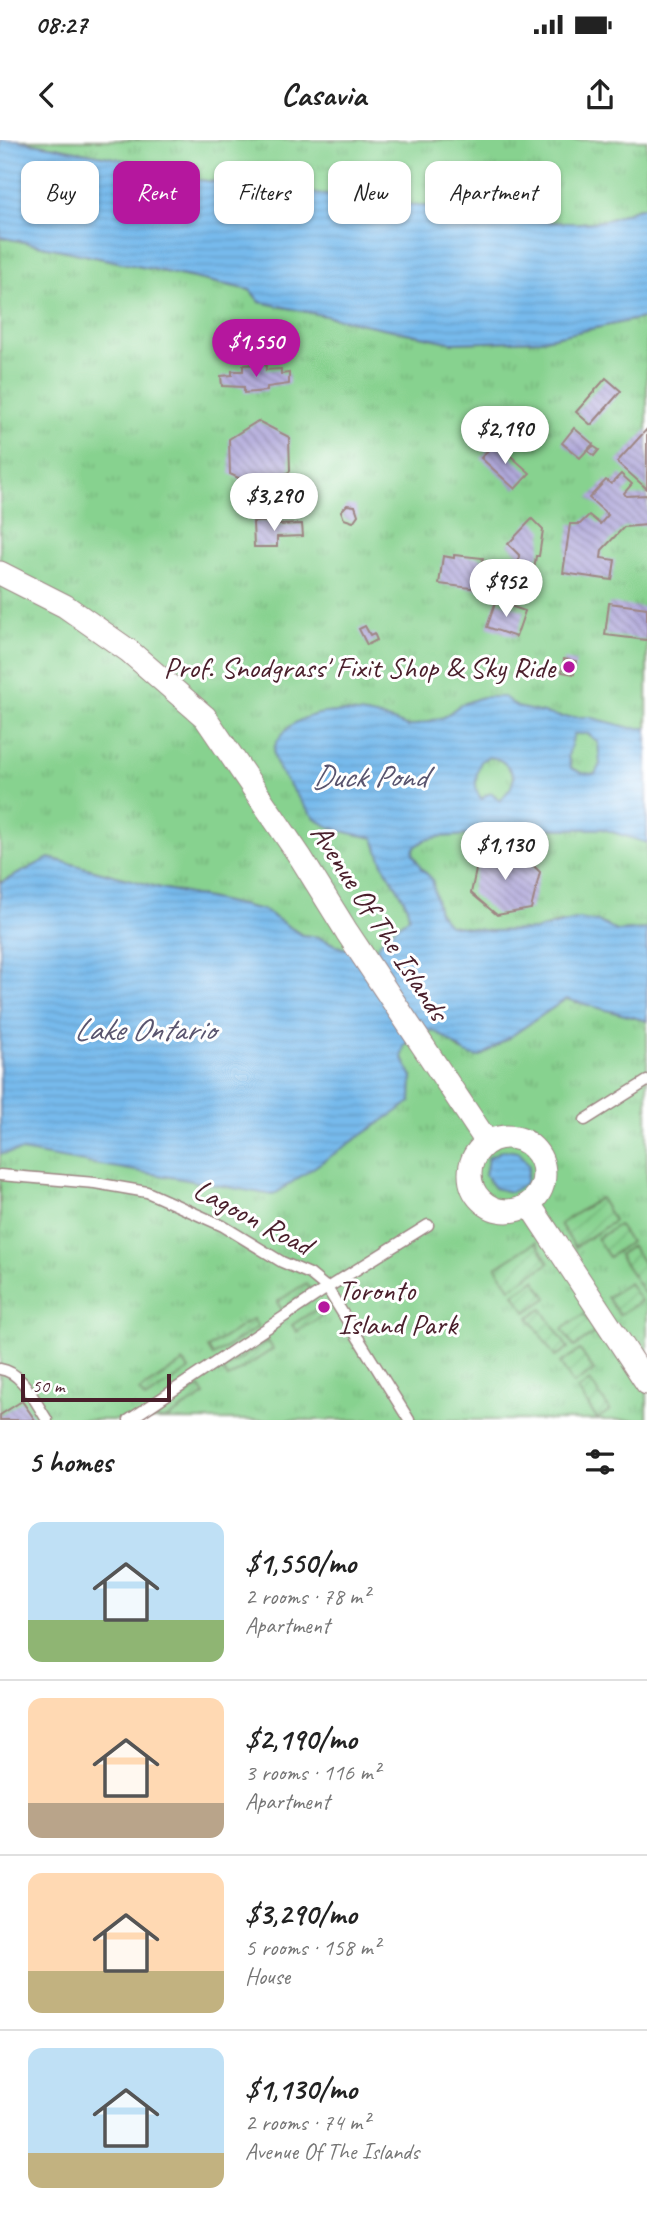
<!DOCTYPE html>
<html lang="en">
<head>
<meta charset="utf-8">
<style>
  body { margin:0; font-family:Caveat,sans-serif; background:#f2f2f2; color:#222; height:100vh; display:flex; flex-direction:column; font-size:26px; white-space:nowrap }
  * { box-sizing:border-box; margin:0 }
  p { font-size:23px; color:#767676 }
  .icon { flex:none; width:38px; height:38px; fill:none; stroke:currentColor; stroke-width:2; stroke-linecap:round; stroke-linejoin:round }
  .map { position:relative; height:1280px; overflow:hidden }
  .sheet { display:flex; flex-direction:column; background:#fff; flex:1 }
  .sheet>* { flex:none }
  .top-card { position:absolute; left:21px; top:21px; width:606px; height:63px; display:flex; gap:14px }
  .scale { position:absolute; left:21px; bottom:18px; width:150px; box-sizing:border-box; padding-left:7px; border:4px solid #4a1f2b; border-top:0; font-size:19px; line-height:24px; white-space:nowrap; color:#4a1f2b; -webkit-text-stroke:5px #fff; paint-order:stroke }
  .price { position:absolute; translate:-50% -60px; padding:0 16px; border-radius:24px; background:#fff; color:#222; font-size:23px; line-height:46px; filter:drop-shadow(0 2px 4px #0008) }
  .price::after { content:''; position:absolute; left:50%; top:42px; width:21px; height:16px; margin-left:-10px; background:inherit; clip-path:polygon(0 0,100% 0,50% 100%) }
  .price.active { background:#b5179e; color:#fff }
  ul { padding:0; list-style:none }
  li { display:flex; align-items:center; gap:21px; height:175px; padding:0 28px }
  li+li { border-top:2px solid #e0e0e0 }
  li span { display:grid; place-items:center; flex:none; width:196px; height:140px; border-radius:14px; color:#555 }
  li>.icon { margin-inline-start:auto }
  span .icon { width:84px; height:84px; fill:#fffc; stroke-width:1 }
  li b { font-size:30px }
  h2 { display:flex; justify-content:space-between; align-items:center; height:84px; padding:0 28px; font-size:30px }
  .tag { padding:0 24px; border-radius:14px; background:#fff; box-shadow:0 2px 5px #0004; font-size:24px; line-height:63px }
  .tag.active { background:#b5179e; color:#fff }
  .status { display:flex; justify-content:space-between; align-items:center; height:49px; padding:0 35px; background:#fff; direction:ltr }
  .status svg { height:19px; fill:currentColor }
  header { display:flex; justify-content:space-between; align-items:center; height:91px; padding:0 28px; background:#fff; font-size:32px; font-weight:800 }
  .map>svg:first-child { display:block }
  .grass { fill:url(#grass-tufts); stroke:#68785d; stroke-width:2 }
  .garden { fill:url(#garden-furrows); stroke:#68785d; stroke-width:2 }
  .water { fill:url(#water-rules); stroke:#606c8c; stroke-width:2; fill-rule:evenodd }
  .building { fill:url(#building-back-hatch) }
  .lines { fill:none; stroke-linecap:round; stroke-linejoin:round }
  .lane-casing { stroke:#9e8684; stroke-width:13 }
  .street-casing { stroke:#9e8684; stroke-width:25 }
  .lane { stroke:#fff; stroke-width:10 }
  .street { stroke:#fff; stroke-width:23 }
  .poi-dot { fill:#b5179e; stroke:#fff; stroke-width:2.5 }
  .labels { text-anchor:middle; dominant-baseline:central; stroke-width:6; stroke-linejoin:round; paint-order:stroke }
  .poi-label { font-size:30px; fill:#4a1f2b; stroke:#fff; text-anchor:end }
  .street-label { font-size:30px; fill:#4a1f2b; stroke:#fff }
  .water-label { font-size:32px; font-style:italic; fill:#59556f; stroke:#fff }
</style>
</head>
<body>
<div class="status"><b>08:27</b><svg viewBox="0 0 49 12"><path d="M0 12V9h3v3zM5 12V6h3v6zM10 12V3h3v9zM15 12V0h3v12zM26 1h20v11H26zM47 4h2v5h-2z"/></svg></div>
<header><svg class="icon" aria-label="back" viewBox="0 0 24 24"><path d="M15 5l-7 7 7 7"/></svg>Casavia<svg class="icon" aria-label="share" viewBox="0 0 24 24"><path d="M12 15V3M7 8l5-5 5 5M5 13v7h14v-7"/></svg></header>
<div class="map">
<svg width="647" height="1280" viewBox="0 0 647 1280">
  <defs>
    <pattern id="grass-tufts" width="24" height="20" patternUnits="userSpaceOnUse" patternTransform="scale(1.75)"><rect width="24" height="20" fill="#87d28f"/><path d="M3 7l-1-3M5 7V3M7 7l1-3M15 17l-1-3M17 17v-4M19 17l1-3" fill="none" stroke="#76b47c"/></pattern>
    <pattern id="garden-furrows" width="10" height="10" patternUnits="userSpaceOnUse" patternTransform="scale(1.75)"><rect width="10" height="10" fill="#87d28f"/><path d="M-1 1l2-2M0 10L10 0M9 11l2-2" fill="none" stroke="#76b47c"/></pattern>
    <pattern id="water-rules" width="6" height="5" patternUnits="userSpaceOnUse" patternTransform="scale(1.75)"><rect width="6" height="5" fill="#76baec"/><path d="M0 2.5h6" fill="none" stroke="#689fcb"/></pattern>
    <pattern id="building-back-hatch" width="6" height="6" patternUnits="userSpaceOnUse" patternTransform="scale(1.75)"><rect width="6" height="6" fill="#b0a9da"/><path d="M-1 5l2 2M0 0l6 6M5-1l2 2" fill="none" stroke="#9189b1"/></pattern>
  </defs>
  <rect width="100%" height="100%" fill="#fff"/>
  <filter id="ink" filterUnits="userSpaceOnUse"><feTurbulence type="fractalNoise" baseFrequency=".0143" numOctaves="2"/><feDisplacementMap in="SourceGraphic" scale="14" xChannelSelector="R" yChannelSelector="G"/><feConvolveMatrix kernelMatrix="1 2 1 2 8 2 1 2 1" color-interpolation-filters="sRGB"/></filter>
  <filter id="wash" filterUnits="userSpaceOnUse"><feTurbulence type="fractalNoise" baseFrequency=".00686" numOctaves="4" result="noise"/><feDisplacementMap in="SourceGraphic" scale="28" xChannelSelector="R" yChannelSelector="G"/><feGaussianBlur stdDeviation="1.57" result="paint"/><feColorMatrix in="noise" values="0 0 0 0 0 0 0 0 0 0 0 0 0 0 0 0 0 1.4 0 .05"/><feComposite in="paint" operator="in"/></filter>
  <g filter="url(#wash)">
    <rect width="100%" height="100%" fill="#f3eedc"/>
    <g class="grass">
      <path d="M17,0h630v67c-14,1 -24,8 -37,12 -24,6 -53,5 -77,0l-334,-39 -58,-17z"/>
      <path d="M0,97l250,53 10,12 194,41 86,-3 107,-23v612l-30,2 -18,-9 -42,1 -22,7 -46,1 -40,-6 -64,11 -9,14 -34,-2 -24,-11 -16,-2 -39,-25 -102,-22 -111,-30 -50,25z"/>
      <path d="M566,859l81,22v399h-647v-266l412,-77 -11,-21 3,-11 27,-15 13,4 15,16 21,7z"/>
    </g>
    <g class="garden">
      <path d="M600,1058l14,23 -39,26 -15,-23z"/>
      <path d="M618,1085l12,17 -21,15 -12,-18z"/>
      <path d="M536,1102l13,21 -39,25 -14,-21z"/>
      <path d="M632,1106l15,23v24l-2,1 -26,-39z"/>
      <path d="M535,1140l12,18 -21,14 -12,-18z"/>
      <path d="M306,1143l5,7 -29,20 -5,-8z"/>
      <path d="M629,1143l12,18 -22,14 -12,-18z"/>
      <path d="M321,1166l5,7 -29,19 -5,-7z"/>
      <path d="M542,1169l26,39 -13,9 -26,-40z"/>
      <path d="M584,1174l12,18 -22,15 -12,-18z"/>
      <path d="M253,1179l5,8 -45,29 -5,-8z"/>
      <path d="M268,1201l5,8 -45,29 -5,-8z"/>
      <path d="M580,1210l14,21 -21,13 -13,-21z"/>
      <path d="M184,1222l5,8 -44,29 -6,-8z"/>
      <path d="M590,1241l20,29 -13,9 -19,-29z"/>
      <path d="M200,1247l5,8 -40,25h-7l-3,-5z"/>
    </g>
    <g class="water">
      <path d="M0,0h17l124,23 58,17 334,39c24,5 53,6 77,0 13,-4 23,-11 37,-12v110l-107,23 -86,3 -194,-41 -10,-12 -250,-53z"/>
      <path d="M482,557h22l13,10 44,10h28l42,11h16v115l-44,-14h-65l-23,5 -13,-2 -15,7 -14,-4 -34,2 -14,3 -11,8 -1,5 8,15 11,11 7,34 10,12 40,6 46,-1 44,-11 20,3 18,9 30,-2v92l-81,-22 -86,58c-20,-1 -31,-21 -49,-27l-27,15 -2,11 10,21 -1,25 -138,93 -252,-44 -21,3v-271l49,-25 112,30 102,22 39,25 16,2 24,11 33,2 10,-14 24,-19c-2,-19 -16,-34 -25,-51 -4,-9 -7,-18 -10,-28 -19,-4 -45,-7 -60,-21 -9,-8 -16,-20 -23,-30 -7,-9 -16,-22 -17,-33 -1,-9 6,-18 12,-24 29,-28 88,-19 122,-3l36,-10 16,-12zM574,594h14l10,8 2,22 -5,10 -13,-1 -11,-5 -3,-12zM489,617c14,2 18,7 25,20l-3,10 -11,14 -8,-8 -6,2 -4,4c-10,-9 -6,-25 -1,-38z"/>
      <path d="M503,1010l16,2 10,14 -3,17 -15,9 -17,-4 -9,-13 3,-17z"/>
    </g>
    <g id="blocks">
      <g class="building">
        <path d="M266,224v6l15,-1v5l8,-1v11l-22,3v4l-23,2v-6l-22,-1 -1,-10 11,-1v-4h11v-6z"/>
        <path d="M606,238l15,13 -30,34 -15,-13z"/>
        <path d="M258,281l31,16 1,34 -28,18 -32,-15 -1,-35z"/>
        <path d="M574,288l19,16 -13,14 -18,-15z"/>
        <path d="M647,289v60l-30,-27z"/>
        <path d="M495,302l35,31 -15,16 -34,-31z"/>
        <path d="M593,306l6,4 -5,6 -6,-5z"/>
        <path d="M621,334l11,10 -8,9 2,3 21,-1v30l-23,2 -22,23 -1,8 14,2 -3,20 -49,-7 7,-49h10l9,-9 11,9 8,-9 -19,-17 17,-18 5,4z"/>
        <path d="M347,365l8,1 3,9 -5,7 -9,-3 -3,-8z"/>
        <path d="M532,379l11,11 -4,26h-3l-2,14 -16,-2 1,-13 -11,-11z"/>
        <path d="M277,381v4l25,-1 1,12 -26,1v10h-23l-1,-25z"/>
        <path d="M454,415l29,3 -1,3 7,1 -3,28 -47,-6 4,-28 11,2z"/>
        <path d="M496,461l29,10 -9,26 -29,-10z"/>
        <path d="M609,463l38,5v32l-42,-5z"/>
        <path d="M365,486l5,9 4,-2 3,7 -10,5 -8,-16z"/>
        <path d="M564,519l12,2 -2,13 -12,-2z"/>
        <path d="M514,707l26,25 -9,37 -34,6 -26,-22 8,-37z"/>
        <path d="M22,1261l13,19h-35v-5z"/>
      </g>
    </g>
  </g>
  <g filter="url(#ink)">
    <use href="#blocks" fill-opacity="0" stroke="#9e8684" stroke-width="2"/>
    <g class="lines">
      <defs>
        <g id="lane">
          <path d="M585,980l62,-39"/>
          <path d="M0,1035l95,8 52,9 76,34 59,36 28,12 17,14 82,132"/>
          <path d="M0,1229c23,3 35,33 47,51"/>
          <path d="M129,1280l198,-132 101,-63"/>
        </g>
        <g id="street">
          <path d="M0,433l65,33 64,45 76,66 96,141 46,74 140,210"/>
          <circle cx="507" cy="1034" r="37"/>
          <path d="M529,1064l118,179"/>
        </g>
      </defs>
      <use href="#lane" class="lane-casing"/>
      <use href="#street" class="street-casing"/>
      <use href="#lane" class="lane"/>
      <use href="#street" class="street"/>
    </g>
  </g>
  <g class="poi-dot">
    <circle cx="569" cy="527" r="7"/>
    <circle cx="324" cy="1167" r="7"/>
  </g>
  <g class="labels">
    <g class="poi-label">
      <text x="555" y="527">Prof. Snodgrass' Fixit Shop &amp; Sky Ride</text>
      <text x="338" y="1150" text-anchor="start">Toronto<tspan x="338" dy="34">Island Park</tspan></text>
    </g>
    <g class="street-label">
      <text transform="translate(380 782) rotate(57)">Avenue Of The Islands</text>
      <text transform="translate(253 1077) rotate(28)">Lagoon Road</text>
    </g>
    <g class="water-label">
      <text x="369" y="636">Duck Pond</text>
      <text x="144" y="889">Lake Ontario</text>
    </g>
  </g>
</svg>
<div class="scale">50 m</div>
<b class="price active" style="left:256px;top:239px">$1,550</b>
<b class="price" style="left:505px;top:326px">$2,190</b>
<b class="price" style="left:274px;top:393px">$3,290</b>
<b class="price" style="left:506px;top:479px">$952</b>
<b class="price" style="left:505px;top:742px">$1,130</b>
<div class="top-card">
<a class="tag">Buy</a>
<a class="tag active">Rent</a>
<a class="tag">Filters</a>
<a class="tag">New</a>
<a class="tag">Apartment</a>
</div>
</div>
<section class="sheet">
<h2>5 homes<svg class="icon" aria-label="filters" viewBox="0 0 24 24"><path d="M4 7h16M4 17h16"/><circle cx="9" cy="7" r="2"/><circle cx="15" cy="17" r="2"/></svg></h2>
<ul>
<li><span style="background:linear-gradient(#bfe0f5 70%,#8fb573 0)"><svg class="icon" aria-label="home" viewBox="0 0 24 24"><path d="M3 11l9-7 9 7M6 9v11h12V9"/></svg></span><div><b>$1,550/mo</b><p>2 rooms · 78 m²</p><p>Apartment</p></div></li>
<li><span style="background:linear-gradient(#ffd9b3 75%,#b9a48a 0)"><svg class="icon" aria-label="home" viewBox="0 0 24 24"><path d="M3 11l9-7 9 7M6 9v11h12V9"/></svg></span><div><b>$2,190/mo</b><p>3 rooms · 116 m²</p><p>Apartment</p></div></li>
<li><span style="background:linear-gradient(#ffd9b3 70%,#c2b280 0)"><svg class="icon" aria-label="home" viewBox="0 0 24 24"><path d="M3 11l9-7 9 7M6 9v11h12V9"/></svg></span><div><b>$3,290/mo</b><p>5 rooms · 158 m²</p><p>House</p></div></li>
<li><span style="background:linear-gradient(#bfe0f5 75%,#c2b280 0)"><svg class="icon" aria-label="home" viewBox="0 0 24 24"><path d="M3 11l9-7 9 7M6 9v11h12V9"/></svg></span><div><b>$1,130/mo</b><p>2 rooms · 74 m²</p><p>Avenue Of The Islands</p></div></li>
</ul>
</section>
</body>
</html>
